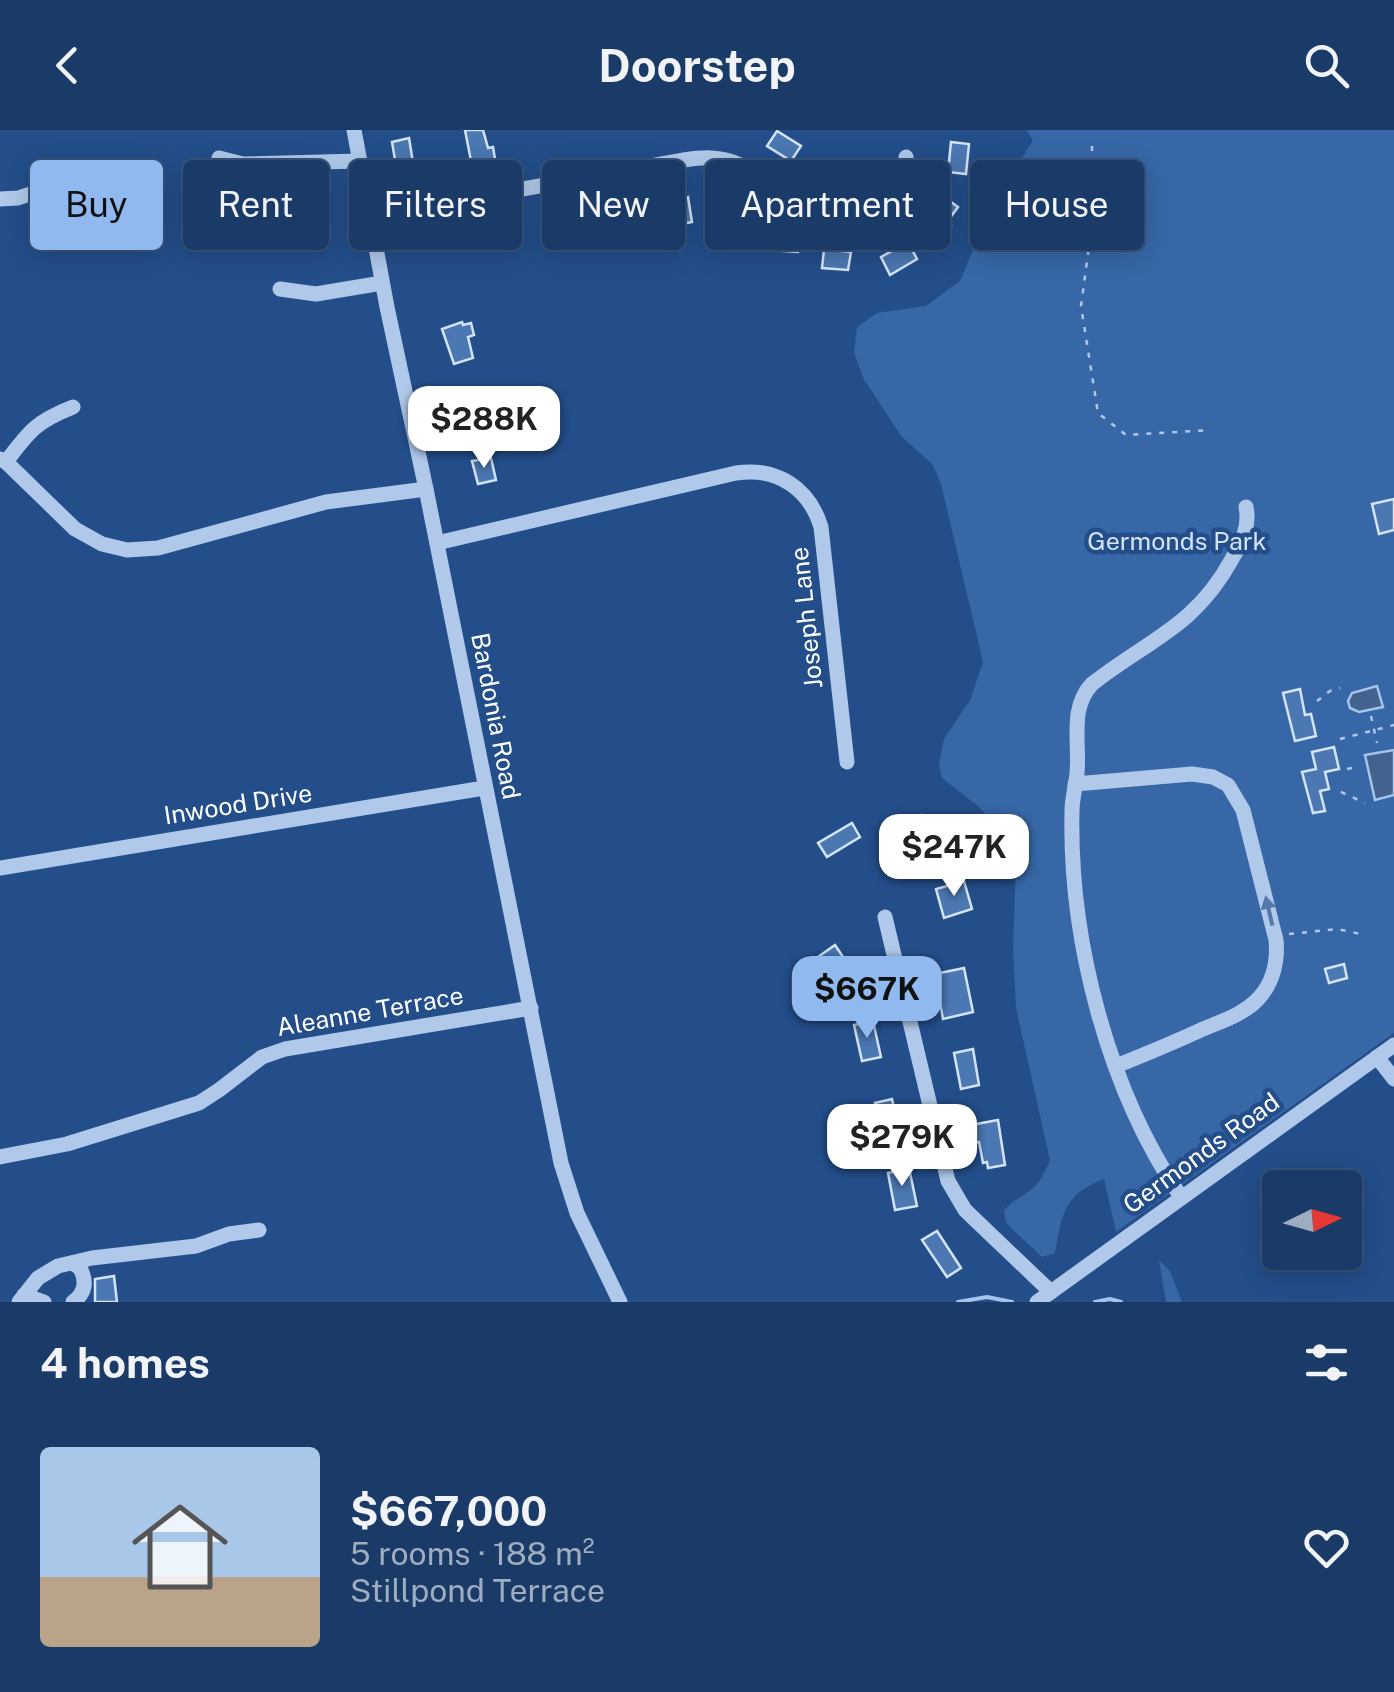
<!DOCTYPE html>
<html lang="en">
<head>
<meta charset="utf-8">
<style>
  body { margin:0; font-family:"Public Sans",sans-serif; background:#274571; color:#f1f3f6; height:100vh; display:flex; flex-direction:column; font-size:38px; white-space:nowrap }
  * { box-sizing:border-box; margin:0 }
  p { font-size:32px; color:#9fadc0 }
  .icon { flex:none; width:55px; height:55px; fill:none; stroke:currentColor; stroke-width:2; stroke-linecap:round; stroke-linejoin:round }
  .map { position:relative; height:1172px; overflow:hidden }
  .details { display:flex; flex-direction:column; background:#1a3a68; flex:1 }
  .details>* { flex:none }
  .hud { position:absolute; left:30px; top:30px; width:1335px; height:90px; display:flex; gap:20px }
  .needle { width:65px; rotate:85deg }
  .buttons { position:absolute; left:1262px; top:1040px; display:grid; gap:20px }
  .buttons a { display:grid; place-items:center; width:100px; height:100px; border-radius:10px; background:#1a3a68; box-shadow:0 5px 25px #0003,0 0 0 2px #38547c; font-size:50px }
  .price { position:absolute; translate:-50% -85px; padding:0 22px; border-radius:20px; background:#fff; color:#222; font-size:32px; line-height:65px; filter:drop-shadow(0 2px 5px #0008) }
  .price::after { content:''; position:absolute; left:50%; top:60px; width:30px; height:22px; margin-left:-15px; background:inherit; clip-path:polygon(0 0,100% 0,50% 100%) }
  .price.selected { background:#90b9f0; color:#111 }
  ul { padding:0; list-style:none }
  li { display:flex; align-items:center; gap:30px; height:250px; padding:0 40px }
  li span { display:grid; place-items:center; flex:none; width:280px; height:200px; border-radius:10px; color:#555 }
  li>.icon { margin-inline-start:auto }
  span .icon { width:120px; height:120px; fill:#fffc; stroke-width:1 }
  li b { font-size:42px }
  h2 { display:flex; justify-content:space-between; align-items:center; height:120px; padding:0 40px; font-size:42px }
  .chip { padding:0 35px; border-radius:10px; background:#1a3a68; box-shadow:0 5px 25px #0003,0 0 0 2px #38547c; font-size:35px; line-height:90px }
  .chip.selected { background:#90b9f0; color:#111 }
  header { display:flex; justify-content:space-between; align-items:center; height:130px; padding:0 40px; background:#1a3a68; font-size:45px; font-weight:700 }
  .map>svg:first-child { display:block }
  .green { fill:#3767a7 }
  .water { fill:#43628d; stroke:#a4c4eb; stroke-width:2.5 }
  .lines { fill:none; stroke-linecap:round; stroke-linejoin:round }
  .stream { stroke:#a4c4eb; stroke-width:4 }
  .building { fill:#4b77b2; stroke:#d4e4f8; stroke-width:2.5 }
  .path { stroke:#b0c9ea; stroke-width:2.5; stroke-dasharray:5 8; stroke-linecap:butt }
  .minor { stroke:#b0c9ea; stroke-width:15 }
  .oneway { fill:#5479ac }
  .labels { text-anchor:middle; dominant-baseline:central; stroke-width:9; stroke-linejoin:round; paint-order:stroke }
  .park-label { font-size:25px; fill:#d4e4f8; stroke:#234e8a }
  .street-label { font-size:25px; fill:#fff; stroke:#234e8a }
</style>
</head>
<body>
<header><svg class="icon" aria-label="back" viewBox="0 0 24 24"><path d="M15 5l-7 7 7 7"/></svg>Doorstep<svg class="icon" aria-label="search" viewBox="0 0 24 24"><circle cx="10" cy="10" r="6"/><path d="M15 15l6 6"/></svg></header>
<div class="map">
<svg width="1394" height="1172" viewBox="0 0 1394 1172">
  <rect width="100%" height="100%" fill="#234e8a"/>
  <g class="green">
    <path d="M1026,0h368v903l-278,199 -12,-53c-40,15 -42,35 -49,74l-13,4 -36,-34 -2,-12c8,-11 18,-14 28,-22 9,-8 14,-19 18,-29l-34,-152 -3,-59 3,-86 -19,-37 -19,-20 -36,-28 -3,-14 5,-25 26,-39 13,-38 -42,-178 -8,-19 -31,-28 -39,-59 -9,-26 3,-25 20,-14 49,-7 34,-25 25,-59c40,-18 22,-18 32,-52 3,-10 11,-21 16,-30z"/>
    <path d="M1159,1130l11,11 12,31h-16z"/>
  </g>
  <g class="water">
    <path d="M1377,556l6,21 -24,5 -9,-4 -2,-7 4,-8z"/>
    <path d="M1394,620v45l-19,5 -10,-45z"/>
  </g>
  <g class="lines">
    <g class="stream">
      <path d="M958,1172l29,-5 25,5"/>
      <path d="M1095,1172l15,-3 11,3"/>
    </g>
  </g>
  <g class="building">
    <path d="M465,0h18l5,18 5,-1 2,12 -24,2z"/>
    <path d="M777,1l24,15 -10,15 -24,-15z"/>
    <path d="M409,8l5,31 -17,3 -5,-30z"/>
    <path d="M951,12l18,2 -3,30 -18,-2z"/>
    <path d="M861,35l3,16 -29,6 -3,-17z"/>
    <path d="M714,66l32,4 -3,19 -30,-3z"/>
    <path d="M688,67l4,25 -32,6 -3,-21 18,-2 -1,-5z"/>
    <path d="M944,67l14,10 -11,15 4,4 -6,8 -19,-13z"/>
    <path d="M606,83l4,26 -16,4 -1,-8 -16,3 -3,-19z"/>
    <path d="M769,103l30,2 -1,17 -30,-2z"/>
    <path d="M908,112l9,17 -27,16 -9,-18z"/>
    <path d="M824,119l27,3 -3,18 -26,-2z"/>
    <path d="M462,192l1,3 8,-2 3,12 -6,2 5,21 -19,6 -12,-35z"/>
    <path d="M491,328l5,22 -18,4 -6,-23z"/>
    <path d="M1394,369v31l-15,4 -7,-30z"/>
    <path d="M1300,559l5,26 6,-1 5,22 -21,5 -12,-48z"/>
    <path d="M1334,617l5,22 -14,3 4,17 -9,2 5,20 -12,2 -11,-41 14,-3 -4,-17z"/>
    <path d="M922,685l17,6 -13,37 -39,-16 8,-24 23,8z"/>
    <path d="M852,693l8,14 -33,20 -9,-14z"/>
    <path d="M964,751l8,28 -28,9 -8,-29z"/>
    <path d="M835,815l24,36 -16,11 -14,-20 -4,2 -10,-15z"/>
    <path d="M1344,834l3,14 -18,5 -4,-14z"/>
    <path d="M964,838l9,44 -30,7 -8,-45z"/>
    <path d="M873,891l8,36 -19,4 -8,-36z"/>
    <path d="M973,919l6,36 -18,4 -7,-36z"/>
    <path d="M892,969l8,35 -17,4 -8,-35z"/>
    <path d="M998,990l7,45 -17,3 -1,-6 -4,1 -4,-21 -5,1 -3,-18z"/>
    <path d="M909,1038l8,38 -22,4 -7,-37z"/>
    <path d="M937,1101l24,37 -14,9 -25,-37z"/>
    <path d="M114,1146l3,26h-22v-23z"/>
  </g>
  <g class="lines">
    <g class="path">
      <path d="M1092,16v78l-11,82 17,107 28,22 85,-5"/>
      <path d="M1317,571l13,-10 10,-3"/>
      <path d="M1371,586l6,27"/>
      <path d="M1340,609l54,-14"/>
      <path d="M1347,639l9,-2"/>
      <path d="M1341,662l24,11"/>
      <path d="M1289,804l48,-5 29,6"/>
    </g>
    <g class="minor">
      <path d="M354,0l33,177 39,182 135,674 16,50 43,89"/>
      <path d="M219,28l24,6 117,-3"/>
      <path d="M0,69l18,-1 30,-10"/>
      <path d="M367,72l64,-1 52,-5 201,-36c19,-3 36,-4 54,4 46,19 103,86 155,43 15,-12 17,-31 13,-50"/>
      <path d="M280,159l36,5 66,-11"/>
      <path d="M0,329l6,3 69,67 27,15 25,6 31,-2 168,-46 100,-13"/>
      <path d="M6,332c23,-31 31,-41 67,-55"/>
      <path d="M437,413l299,-70c41,-6 73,15 85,54l26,235"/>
      <path d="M1075,654l117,-10 21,3 15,8 15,25 33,130c2,21 -3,43 -18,59 -14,15 -36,22 -55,30 -28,13 -57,25 -87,37"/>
      <path d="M0,738l484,-80"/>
      <path d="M885,787l63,264 17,29 86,82"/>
      <path d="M1377,927l17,22"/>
      <path d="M0,1027l67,-13 132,-41 20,-13 43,-33 23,-8 246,-41"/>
      <path d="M1181,1067c-73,-107 -112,-257 -109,-386 0,-13 4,-26 5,-38 3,-30 -8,-65 15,-89 57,-45 102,-56 140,-125 10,-18 18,-32 14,-52"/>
      <path d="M72,1133l8,5c7,13 6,25 -7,34"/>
      <path d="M24,1165l20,7"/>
      <path d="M19,1172l19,-24 20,-12 34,-8 104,-12 33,-12 30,-4"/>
      <path d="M1037,1172l357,-257"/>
    </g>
  </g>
  <defs><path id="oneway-solid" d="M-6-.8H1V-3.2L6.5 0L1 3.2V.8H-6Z" transform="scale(2.5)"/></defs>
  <use class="oneway" href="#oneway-solid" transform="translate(1269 781) rotate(-103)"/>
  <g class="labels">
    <g class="park-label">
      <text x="1177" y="411">Germonds Park</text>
    </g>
    <g class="street-label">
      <text transform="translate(806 488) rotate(-96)">Joseph Lane</text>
      <text transform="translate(496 586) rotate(79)">Bardonia Road</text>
      <text transform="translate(238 674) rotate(-9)">Inwood Drive</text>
      <text transform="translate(370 881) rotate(-10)">Aleanne Terrace</text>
      <text transform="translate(1201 1023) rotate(-36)">Germonds Road</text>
    </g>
  </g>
</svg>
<div class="buttons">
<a><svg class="needle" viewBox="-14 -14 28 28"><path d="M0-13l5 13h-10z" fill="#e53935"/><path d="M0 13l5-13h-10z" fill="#9fadc0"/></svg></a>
</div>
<b class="price" style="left:484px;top:341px">$288K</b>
<b class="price" style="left:954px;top:769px">$247K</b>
<b class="price selected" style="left:867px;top:911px">$667K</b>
<b class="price" style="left:902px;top:1059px">$279K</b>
<div class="hud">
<a class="chip selected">Buy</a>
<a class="chip">Rent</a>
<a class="chip">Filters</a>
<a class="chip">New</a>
<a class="chip">Apartment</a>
<a class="chip">House</a>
</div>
</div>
<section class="details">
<h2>4 homes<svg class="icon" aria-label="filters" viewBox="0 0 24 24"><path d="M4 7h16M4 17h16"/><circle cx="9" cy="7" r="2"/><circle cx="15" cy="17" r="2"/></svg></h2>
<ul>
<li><span style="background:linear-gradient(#a9c7e8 65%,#b9a48a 0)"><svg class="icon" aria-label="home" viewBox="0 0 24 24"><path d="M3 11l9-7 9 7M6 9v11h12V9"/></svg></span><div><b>$667,000</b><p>5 rooms · 188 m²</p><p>Stillpond Terrace</p></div><svg class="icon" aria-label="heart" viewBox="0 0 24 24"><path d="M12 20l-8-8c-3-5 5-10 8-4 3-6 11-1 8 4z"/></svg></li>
</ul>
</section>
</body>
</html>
